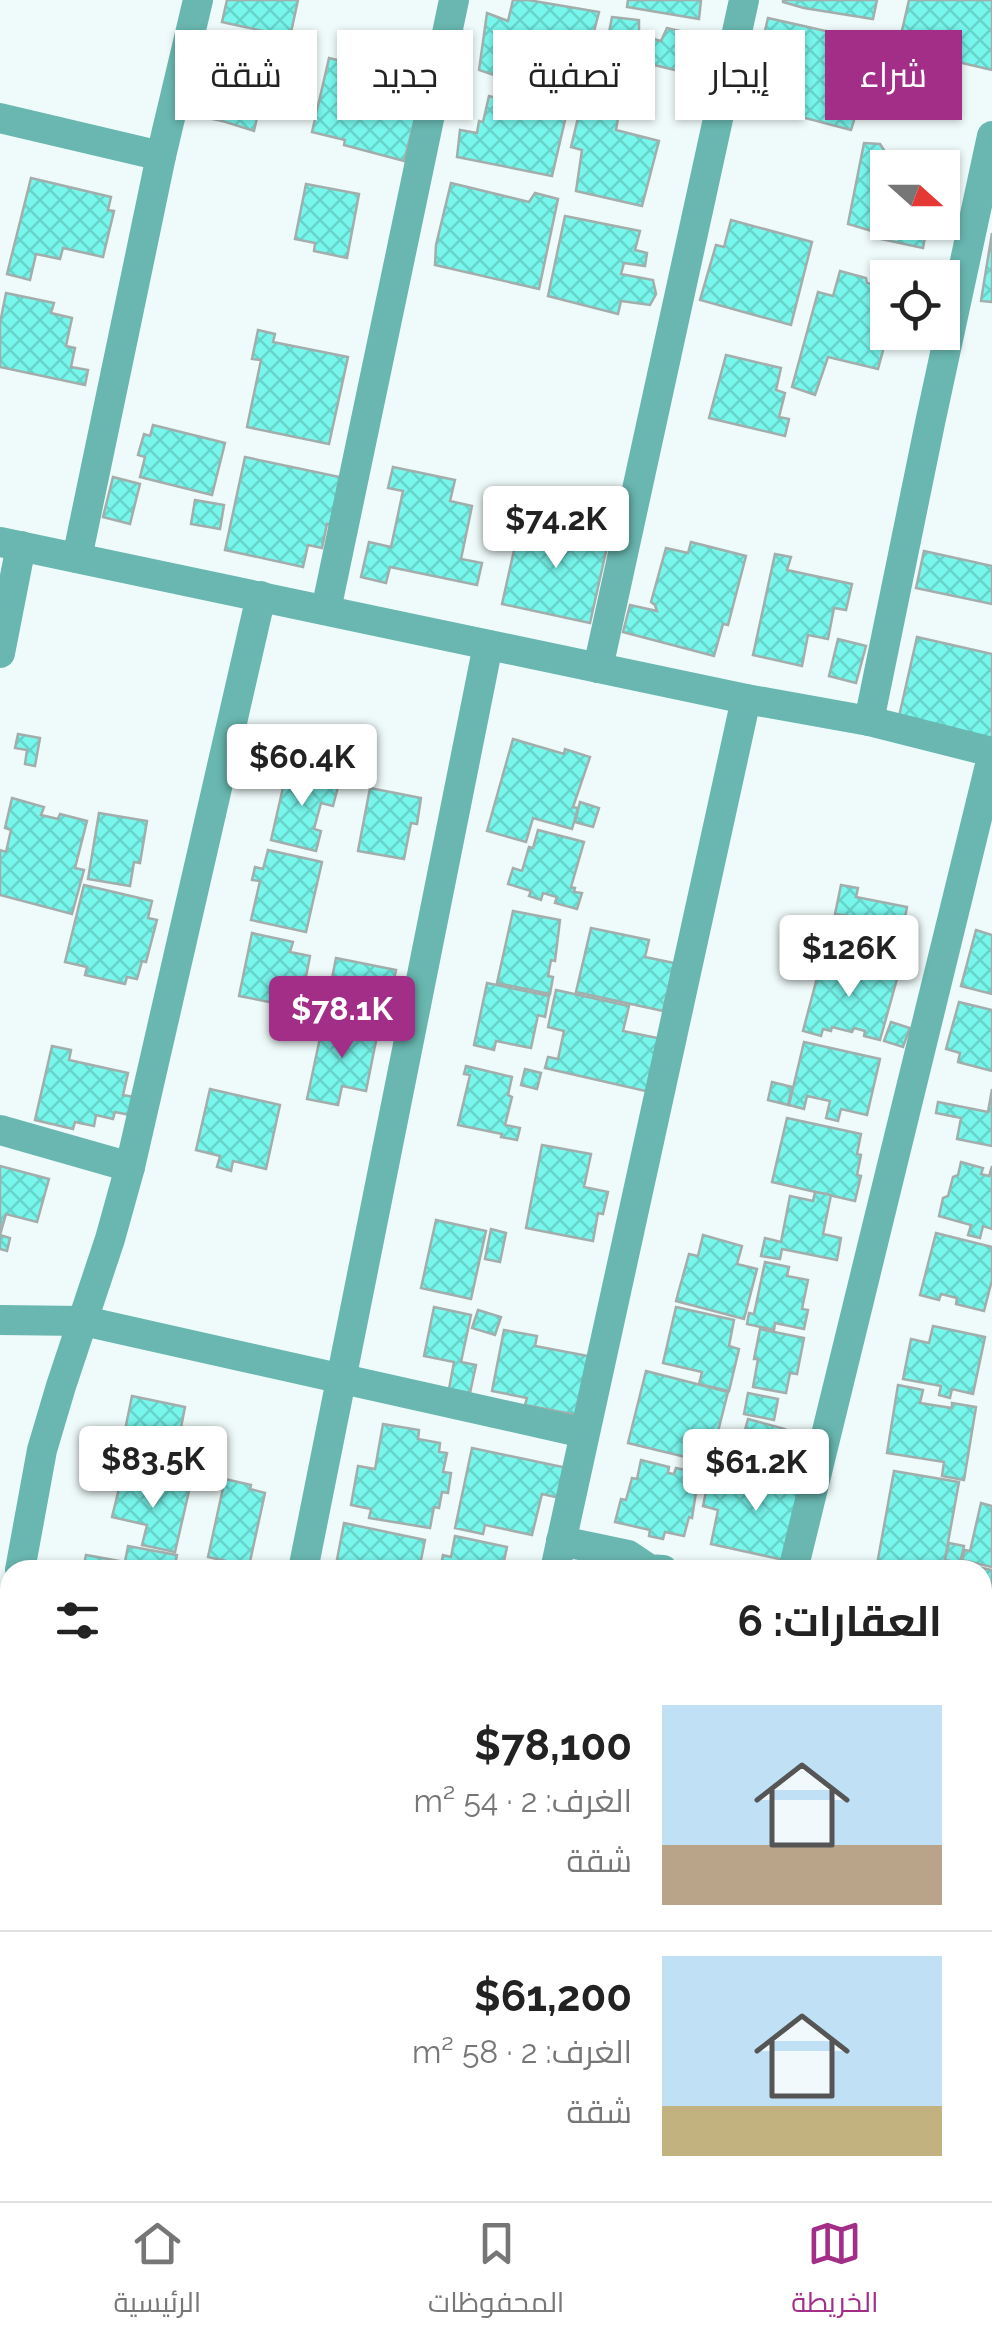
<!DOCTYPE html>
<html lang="ar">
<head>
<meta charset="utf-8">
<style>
  body { margin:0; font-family:Raleway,Cairo,sans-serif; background:#f6f6f6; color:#222; direction:rtl; height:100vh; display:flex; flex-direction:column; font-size:38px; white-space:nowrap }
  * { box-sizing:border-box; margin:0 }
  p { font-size:32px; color:#767676 }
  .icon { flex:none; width:55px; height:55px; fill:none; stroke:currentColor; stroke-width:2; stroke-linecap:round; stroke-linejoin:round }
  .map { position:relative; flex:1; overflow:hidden; direction:ltr }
  .side { position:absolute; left:0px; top:1560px; width:992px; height:642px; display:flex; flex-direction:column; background:#fff; border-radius:30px 30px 0 0; box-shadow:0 2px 8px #0004; direction:rtl }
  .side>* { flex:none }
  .top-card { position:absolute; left:30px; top:30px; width:932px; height:90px; direction:rtl; display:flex; gap:20px }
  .needle { width:65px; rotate:111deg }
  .fabs { position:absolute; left:870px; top:150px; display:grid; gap:20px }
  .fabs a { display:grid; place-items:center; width:90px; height:90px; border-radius:0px; background:#fff; box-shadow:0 2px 8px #0004; font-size:50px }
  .price { position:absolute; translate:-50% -85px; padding:0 22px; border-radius:10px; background:#fff; color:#222; font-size:32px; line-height:65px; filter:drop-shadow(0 2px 5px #0008) }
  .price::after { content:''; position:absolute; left:50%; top:60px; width:30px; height:22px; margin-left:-15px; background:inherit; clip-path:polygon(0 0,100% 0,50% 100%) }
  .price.selected { background:#a22e88; color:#fff }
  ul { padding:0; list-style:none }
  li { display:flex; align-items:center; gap:30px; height:250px; padding:0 50px }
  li+li { border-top:2px solid #e0e0e0 }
  li span { display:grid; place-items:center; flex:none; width:280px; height:200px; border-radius:0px; color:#555 }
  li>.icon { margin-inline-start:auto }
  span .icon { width:120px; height:120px; fill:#fffc; stroke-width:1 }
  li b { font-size:42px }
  h2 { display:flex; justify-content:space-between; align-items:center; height:120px; padding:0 50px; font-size:42px }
  .chip { padding:0 35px; border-radius:0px; background:#fff; box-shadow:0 2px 8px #0004; font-size:35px; line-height:90px }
  .chip.selected { background:#a22e88; color:#fff }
  .menu { display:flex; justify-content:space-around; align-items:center; height:140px; border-top:2px solid #e0e0e0; background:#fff; font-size:28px; color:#767676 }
  .menu a { display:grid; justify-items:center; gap:5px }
  .menu .selected { color:#a22e88 }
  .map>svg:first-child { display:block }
  .building { fill:url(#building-cross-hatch); stroke:#a2aeac; stroke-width:2.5 }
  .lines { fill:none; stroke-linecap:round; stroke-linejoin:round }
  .minor { stroke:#69b7b0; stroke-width:30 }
</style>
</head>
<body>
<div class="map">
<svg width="992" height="2201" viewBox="0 0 992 2201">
  <defs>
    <pattern id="building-cross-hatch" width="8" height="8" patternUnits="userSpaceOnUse" patternTransform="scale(2.5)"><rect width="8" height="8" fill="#77f6ec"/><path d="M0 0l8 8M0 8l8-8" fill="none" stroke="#67d3ca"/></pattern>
  </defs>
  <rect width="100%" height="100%" fill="#effbfa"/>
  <g class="building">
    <path d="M227,0h71l-8,37 -68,-15z"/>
    <path d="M513,0h15l71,12 -22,86 -33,-7 1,-4 -24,-7 -1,4 -41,-14 8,-57 21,8z"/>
    <path d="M628,0h73l-2,19 -72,-12z"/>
    <path d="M783,0h94l-4,19 -69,-11 -21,-6z"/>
    <path d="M909,0h83v70l-94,-22z"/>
    <path d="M612,17l27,3v15l22,6 6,-13 43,10 -6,23 -12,-3 -5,15 -82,-20z"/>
    <path d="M768,18l102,23 -16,60 5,3 -8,26 -92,-24 4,-22 11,3 8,-22 -5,-1 4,-17 -15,-5 -2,-7z"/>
    <path d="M235,42l4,1 2,8 66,15 -11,51 -37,-8 -5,22 -32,-10z"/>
    <path d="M329,58l72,18 3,-13 24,5 -24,93 -60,-16 1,-5 -33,-8z"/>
    <path d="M201,63l19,5 -4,20h4l-2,13 8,1 -4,19 -33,-7z"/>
    <path d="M489,96l27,7 2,-5 10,2 -1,5 39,11 -14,60 -95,-19 3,-27 17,3 2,-12 4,1z"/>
    <path d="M581,105l38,8 -3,17 43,11 -17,65 -66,-15 6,-41 -11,-3z"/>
    <path d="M864,143l16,1 11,17 27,7h-30v54h40l-5,26 -47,-10 -1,-6 -27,-8z"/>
    <path d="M31,178l80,19 -3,13 6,1 -11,46 -40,-9 -3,11 -24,-5 -6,26 -23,-6z"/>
    <path d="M451,183l78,19 6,-9 23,6 -19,90 -104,-24 1,-20z"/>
    <path d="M306,184l53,10 -12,64 -33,-7 1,-8 -20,-4z"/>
    <path d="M565,216l75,15 -5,19 12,3 -2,13 -21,-3 -3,11 32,6 3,14 -6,11 -29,-4 -3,13 -70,-18z"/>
    <path d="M731,220l81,22 -21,83 -91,-25 16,-55 8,2z"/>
    <path d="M992,233v69l-11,-1z"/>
    <path d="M840,271l26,7 1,5 14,3 7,-3v24l-5,20 5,2v3l-10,37 -50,-12 -13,38 -23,-8 26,-95 15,4z"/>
    <path d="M6,293l48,10 -3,10 21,5 -6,28 9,2 -4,19 17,3 -3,15 -85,-18v-44z"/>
    <path d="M258,330l17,4 -2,8 75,15 -19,87 -82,-17 14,-67 -9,-1z"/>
    <path d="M726,355l55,13 -5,22 9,3 -6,24 10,2 -4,17 -76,-18z"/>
    <path d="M153,425l72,18 -13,52 -72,-18 5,-20 -7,-2 6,-21 6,2z"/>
    <path d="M245,457l99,21 -10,47 -7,-1 -5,24 -14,-3 -5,22 -78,-17z"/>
    <path d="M393,467l62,13 -5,21 22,5 -11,53 21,4 -5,22 -87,-18 -4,16 -25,-6 8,-35 22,5 12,-56 -15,-3z"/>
    <path d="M113,477l27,7 -10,40 -27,-7z"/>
    <path d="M195,500l29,5 -4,24 -29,-5z"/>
    <path d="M521,519l88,19 -19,85 -88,-19z"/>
    <path d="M691,542l55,14 -18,69 -5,-1 -9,32 -91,-24 7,-27 27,6 -2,-6 -4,-3 15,-54 22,5z"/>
    <path d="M924,551l68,15v38l-76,-16z"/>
    <path d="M775,554l16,3 -4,13 65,14 -6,26 -12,-2 -6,31 -20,-4 -6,31 -49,-11z"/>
    <path d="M917,637l75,17v88l-94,-21z"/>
    <path d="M838,639l28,7 -10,37 -27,-7z"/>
    <path d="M18,734l22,4 -5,28 -10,-2 2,-14 -12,-2z"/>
    <path d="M513,739l51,15 1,-5 25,8 -17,50 5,1 -6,21 -39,-11 -7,24 -39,-11z"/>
    <path d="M287,770l52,13 -6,23 -12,-3 -7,26 7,2 -5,20 -45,-11z"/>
    <path d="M370,788l51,10 -4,26 -6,-1 -7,36 -46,-8z"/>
    <path d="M12,798l32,9 -3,8 17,4 2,-5 27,7 -12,47 9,2 -12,44 -72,-19v-45l6,2 5,-22 -6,-2z"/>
    <path d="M580,802l19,6 -6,19 -18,-5z"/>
    <path d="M99,813l48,8 -7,42 -6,-1 -4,24 -42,-7z"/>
    <path d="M538,830l46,12 -13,45 4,1 -1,4 8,1 -5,16 -22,-6 2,-6 -14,-4 -2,7 -12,-4 2,-5 -23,-7 5,-16 9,3 7,-24 4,1z"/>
    <path d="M268,850l54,12 -16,70 -55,-12 9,-39 -8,-1 3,-13 8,2z"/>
    <path d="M84,885l68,16 -4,17 9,2 -11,42 -4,-1 -5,18 -10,-2 -2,7 -40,-9 2,-8 -22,-5z"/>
    <path d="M841,885l17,3 -2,9 51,10 -12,64 -54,-10 8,-45 -14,-2z"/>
    <path d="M513,911l47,9 -5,41 -4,-1 -3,16 5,1 -3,17 -53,-11z"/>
    <path d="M591,928l58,12 -4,17 29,6 -11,48 -87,-19z"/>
    <path d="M976,930l16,5v59l-31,-8z"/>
    <path d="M252,933l41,9 -3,10 20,4 -10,52 -61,-12z"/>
    <path d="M336,958l60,12 -11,56 -60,-12z"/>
    <path d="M822,959l75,20 -17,61 -16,-4 1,-5 -11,-3 -2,4 -20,-5 -1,4 -8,-2 -2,7 -18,-5z"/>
    <path d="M487,983l62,13 -4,21 -7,-2 -7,33 -35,-7 -2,9 -20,-5z"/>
    <path d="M556,990l73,16 -6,25 39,8 -12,53 -105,-24 3,-11 10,2 6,-28 -16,-4z"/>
    <path d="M959,1002l33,8v61l-34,-9 2,-9 -14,-4z"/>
    <path d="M324,1019l54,12 -12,60 -24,-5 -4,19 -31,-6z"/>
    <path d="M891,1022l19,6 -7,19 -19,-6z"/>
    <path d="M804,1042l76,17 -13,56 -26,-6 -3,12 -12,-3 4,-17 -23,-5 -3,13 -15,-4z"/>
    <path d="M52,1046l19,4 -2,10 59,13 -5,22 11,2 -4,18 -15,-3 -2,7 -17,-4 -2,11 -19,-4 -2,7 -38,-9z"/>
    <path d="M466,1066l46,11 -4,18 4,2 -7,28 15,3 -3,12 -16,-3 1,-3 -44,-9 12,-50 -6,-1z"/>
    <path d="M525,1069l16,4 -4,16 -16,-4z"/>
    <path d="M772,1082l20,5 -4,18 -20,-5z"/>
    <path d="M210,1089l70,16 -14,64 -33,-8 -2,10 -14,-4 3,-11 -24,-6z"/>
    <path d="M992,1089v57l-35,-7 4,-21 -25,-5 2,-11 50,10z"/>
    <path d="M787,1118l74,16 -4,20 4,1 -4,20 4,1 -6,25 -83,-19z"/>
    <path d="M542,1145l49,9 -7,33 24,5 -5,22 -5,-1 -5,28 -67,-13z"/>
    <path d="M961,1162l22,6 -2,6 8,2 3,-10v63l-9,-3 -3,12 -12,-3 3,-10 -32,-9 4,-18 5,-2 5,-19 5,-2z"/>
    <path d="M0,1166l49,13 -12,43 -31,-8 -6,21 10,3 -3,13 -7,-2z"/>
    <path d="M815,1192l16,3 -8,39 18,4 -4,22 -55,-11 -2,10 -19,-3 4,-18 16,4 9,-46 23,5z"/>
    <path d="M436,1220l50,11 -15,68 -50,-11z"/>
    <path d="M491,1229l15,4 -6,29 -15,-3z"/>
    <path d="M936,1233l56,14v33l-8,31 -28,-7 1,-6 -16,-4 -2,6 -19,-5z"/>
    <path d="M703,1235l39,11 -5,18 20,5 -13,50 -68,-18 13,-47 9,2z"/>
    <path d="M765,1262l24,5 -2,9 21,4 -6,29 6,1 -4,19 -29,-6 -1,7 -27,-6 2,-11 5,1z"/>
    <path d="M434,1307l37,8 -10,47 15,3 -6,28 -21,-4 5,-27 -30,-6z"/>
    <path d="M676,1307l58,13 -5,26 10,3 -10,42 -30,-7 3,-12 -39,-9z"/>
    <path d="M478,1310l23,7 -6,18 -23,-7z"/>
    <path d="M933,1326l52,11 -12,57 -21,-5 -2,9 -11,-3 2,-9 -38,-7 8,-40 18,4z"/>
    <path d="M760,1329l44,9 -7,36 -7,-1 -4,20 -33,-6 5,-28h-4z"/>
    <path d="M504,1330l33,6 -2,10 53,10 -11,59 -52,-10 2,-7 -35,-7z"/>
    <path d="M646,1371l82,21 -18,71 -82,-20z"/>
    <path d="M898,1385l25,5 -3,13 32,5v-5l24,4 -12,73 -22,-4 2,-14 -57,-9z"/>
    <path d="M748,1393l30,6 -4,21 -30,-6z"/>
    <path d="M132,1396l53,11 -8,41 10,2 -4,22 -39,-9 5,-23 -25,-5z"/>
    <path d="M748,1419l37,10 -13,44 -19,-5 7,-22 -18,-5z"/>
    <path d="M383,1424l36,6 -1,9 22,4 -1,9 8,1 -4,19 8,1 -3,20 -6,-1 -3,16 -5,-1 -4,21 -61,-10 2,-9 -20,-4 7,-39 17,3z"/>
    <path d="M472,1448l95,20 -7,30 -18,-4 -10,41 -47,-10 -2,9 -28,-6z"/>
    <path d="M641,1460l28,7 -1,6 6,1 2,-6 23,5 -7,45 -3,-1 -5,19 -19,-4 -2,7 -14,-3 1,-6 -35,-8 6,-23 5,1 6,-22 5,1z"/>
    <path d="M711,1467l98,21 -16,74 -82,-18 7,-34 -15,-4z"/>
    <path d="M894,1471l65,11 -16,88h-67z"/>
    <path d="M122,1476l67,15 -14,61 -33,-7 5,-20 -35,-8z"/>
    <path d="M225,1479l26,6 -1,4 15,4 -16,73 -41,-9z"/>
    <path d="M981,1503l11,3v61l-30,-7 3,-10 5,1z"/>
    <path d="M344,1523l81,17 -6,30h-84z"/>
    <path d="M455,1536l52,11 -5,23h-62l3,-15 8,2z"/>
    <path d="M949,1543l15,3 -4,17 -15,-3z"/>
    <path d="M128,1546l49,9 -3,15h-91l3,-15 39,7z"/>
    <path d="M967,1565l25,5v56l-10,-1v-55h-16z"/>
    <path d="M982,1644l10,2v89l-10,-1z"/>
    <path d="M10,2062v58l-10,-2v-14z"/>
    <path d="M992,2084v82l-10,-23v-13z"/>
    <path d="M10,2135v51l-9,-2 -1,4v-16z"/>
    <path d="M305,2192h43l13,4 -1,5h-57z"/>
    <path d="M575,2192h81l-1,9h-82z"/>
    <path d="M740,2192h45l-1,9h-43l-3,-1z"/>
    <path d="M813,2192h65l-2,9h-65z"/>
  </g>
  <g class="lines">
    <g class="minor">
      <path d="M0,118l161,38"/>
      <path d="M0,542l746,157 123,22 123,31"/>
      <path d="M77,558l84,-402 37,-156"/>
      <path d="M326,610l128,-610"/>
      <path d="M0,653l21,-107"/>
      <path d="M598,668l146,-668"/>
      <path d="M869,721l61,-298 62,-287"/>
      <path d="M0,1130l130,37"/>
      <path d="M0,1320l84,1 500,112"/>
      <path d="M561,1541l67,14 21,14 14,1"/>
      <path d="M20,1570l22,-120 19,-64 49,-147 20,-72 131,-571"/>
      <path d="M303,1570l185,-925"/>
      <path d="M555,1570l191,-871"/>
      <path d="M793,1570l199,-813"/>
      <path d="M982,1641l10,2"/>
      <path d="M0,1673l10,-47"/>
      <path d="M982,1758l10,1"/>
      <path d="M0,1776l10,2"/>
      <path d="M982,1932l10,-55"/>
      <path d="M982,1989l10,2"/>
      <path d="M982,2156l10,2"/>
      <path d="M168,2201l2,-9"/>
      <path d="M428,2201l1,-9"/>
      <path d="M668,2201l2,-9"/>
      <path d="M931,2201l2,-9"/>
    </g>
  </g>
</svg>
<div class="fabs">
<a><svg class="needle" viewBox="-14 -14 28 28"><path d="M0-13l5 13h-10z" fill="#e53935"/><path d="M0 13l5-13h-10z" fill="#767676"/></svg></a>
<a><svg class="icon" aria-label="locate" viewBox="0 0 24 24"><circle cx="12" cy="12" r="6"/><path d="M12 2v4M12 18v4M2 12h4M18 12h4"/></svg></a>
</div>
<b class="price" style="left:556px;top:571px">$74.2K</b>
<b class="price" style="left:302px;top:809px">$60.4K</b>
<b class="price" style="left:849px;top:1000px">$126K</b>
<b class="price selected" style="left:342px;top:1061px">$78.1K</b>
<b class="price" style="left:153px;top:1511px">$83.5K</b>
<b class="price" style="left:756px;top:1514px">$61.2K</b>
<div class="top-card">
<a class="chip selected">شراء</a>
<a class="chip">إيجار</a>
<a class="chip">تصفية</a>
<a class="chip">جديد</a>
<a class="chip">شقة</a>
</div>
<section class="side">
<h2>العقارات: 6<svg class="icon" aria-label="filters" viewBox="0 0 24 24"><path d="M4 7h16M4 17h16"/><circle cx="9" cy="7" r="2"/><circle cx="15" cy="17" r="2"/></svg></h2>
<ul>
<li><span style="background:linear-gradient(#bfe0f5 70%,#b9a48a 0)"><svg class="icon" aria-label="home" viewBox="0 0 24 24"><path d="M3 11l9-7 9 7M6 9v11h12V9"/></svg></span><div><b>$78,100</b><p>الغرف: 2 · 54 m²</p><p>شقة</p></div></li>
<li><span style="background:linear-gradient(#bfe0f5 75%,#c2b280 0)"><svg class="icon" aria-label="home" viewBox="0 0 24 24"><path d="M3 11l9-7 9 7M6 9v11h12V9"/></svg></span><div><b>$61,200</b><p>الغرف: 2 · 58 m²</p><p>شقة</p></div></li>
</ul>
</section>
</div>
<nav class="menu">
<a class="selected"><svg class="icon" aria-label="map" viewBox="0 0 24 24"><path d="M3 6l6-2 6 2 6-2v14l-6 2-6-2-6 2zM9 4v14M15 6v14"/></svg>الخريطة</a>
<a><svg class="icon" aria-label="saved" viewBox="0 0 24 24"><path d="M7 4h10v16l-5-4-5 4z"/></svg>المحفوظات</a>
<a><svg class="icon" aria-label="home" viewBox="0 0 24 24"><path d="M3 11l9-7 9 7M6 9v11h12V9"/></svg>الرئيسية</a>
</nav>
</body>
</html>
